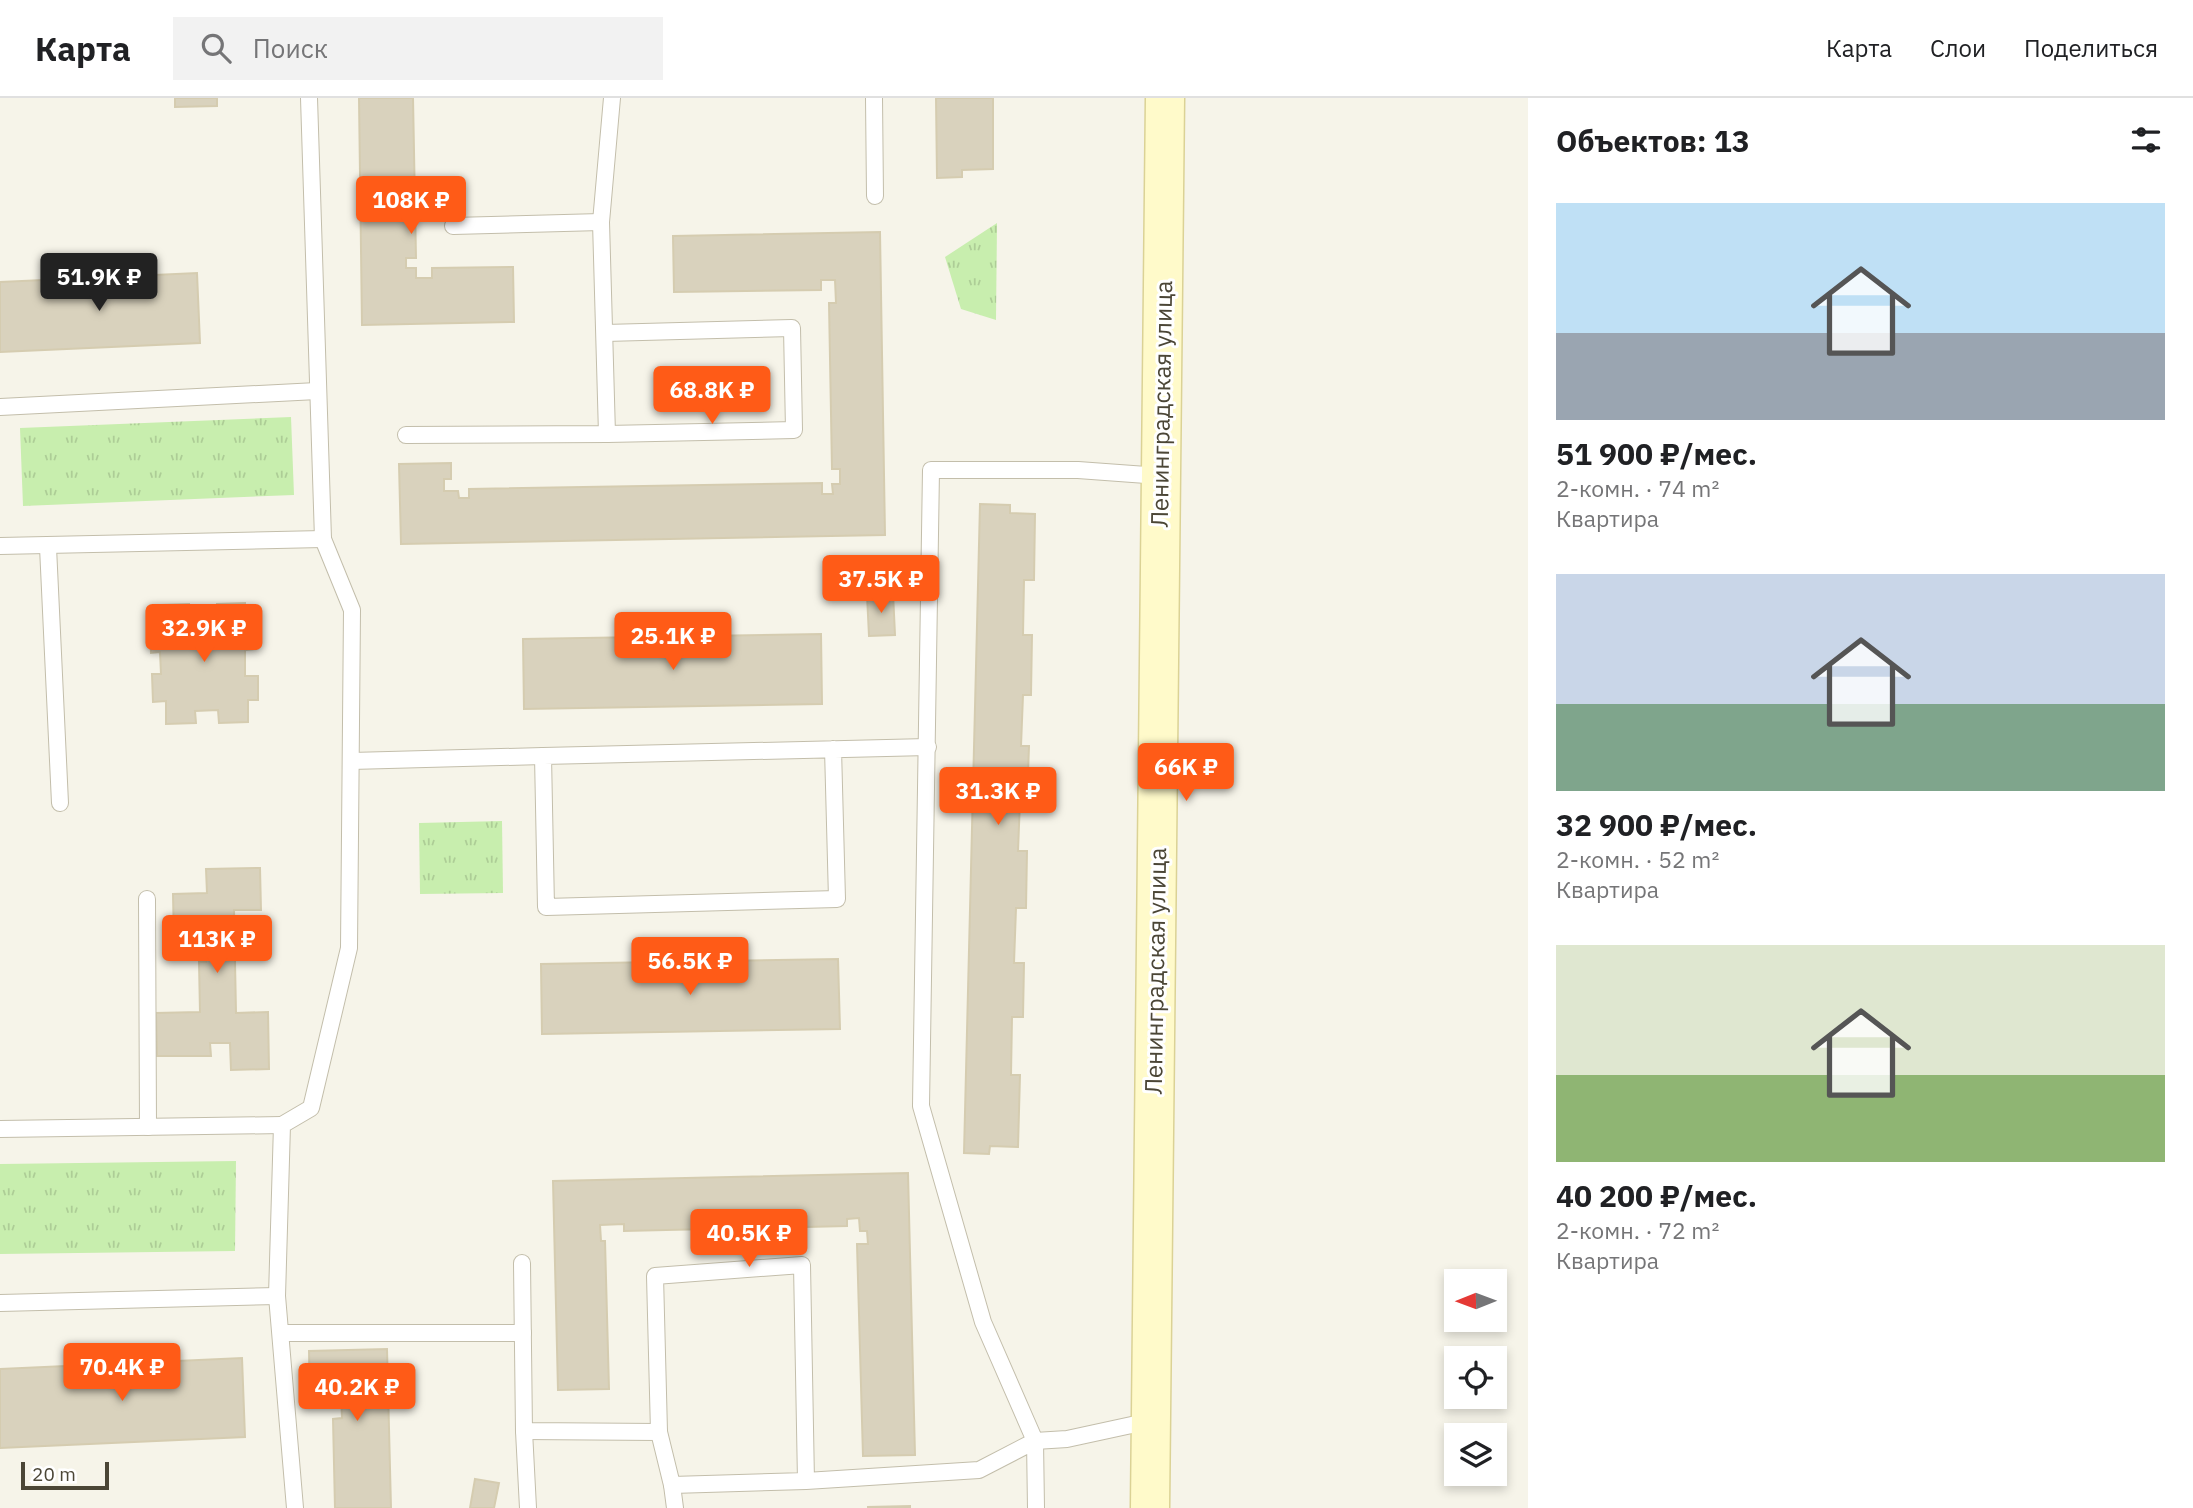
<!DOCTYPE html>
<html lang="ru">
<head>
<meta charset="utf-8">
<style>
  body { margin:0; font-family:"IBM Plex Sans",sans-serif; background:#f2f2f2; color:#202124; height:100vh; display:flex; flex-direction:column; font-size:26px; white-space:nowrap }
  * { box-sizing:border-box; margin:0 }
  p { font-size:23px; color:#757577 }
  .icon { flex:none; width:38px; height:38px; fill:none; stroke:currentColor; stroke-width:2; stroke-linecap:round; stroke-linejoin:round }
  .map { position:relative; flex:1; overflow:hidden }
  .panel { display:flex; flex-direction:column; background:#fff; width:665px }
  .panel>* { flex:none }
  .needle { width:46px; rotate:269deg }
  .tools { position:absolute; left:1444px; top:1171px; display:grid; gap:14px }
  .tools a { display:grid; place-items:center; width:63px; height:63px; border-radius:0px; background:#fff; box-shadow:0 4px 10px #0003; font-size:35px }
  .scale { position:absolute; left:21px; bottom:18px; width:88px; box-sizing:border-box; padding-left:7px; border:4px solid #4b4636; border-top:0; font-size:19px; line-height:24px; white-space:nowrap; color:#4b4636; -webkit-text-stroke:5px #fff; paint-order:stroke }
  .price { position:absolute; translate:-50% -60px; padding:0 16px; border-radius:7px; background:#ff5b17; color:#fff; font-size:23px; line-height:46px; filter:drop-shadow(0 2px 4px #0008) }
  .price::after { content:''; position:absolute; left:50%; top:42px; width:21px; height:16px; margin-left:-10px; background:inherit; clip-path:polygon(0 0,100% 0,50% 100%) }
  .price.selected { background:#222; color:#fff }
  ul { padding:0; list-style:none }
  li { display:grid; align-content:center; gap:14px; height:371px; padding:0 28px }
  li span { display:grid; place-items:center; height:217px; border-radius:0px; color:#555 }
  li>.icon { margin-inline-start:auto }
  span .icon { width:126px; height:126px; fill:#fffc; stroke-width:1 }
  li b { font-size:30px }
  h2 { display:flex; justify-content:space-between; align-items:center; height:84px; padding:0 28px; font-size:30px }
  header { display:flex; align-items:center; gap:42px; box-sizing:border-box; height:98px; padding:0 35px; background:#fff; border-bottom:2px solid #e0e0e0 }
  header strong { font-size:33px }
  nav { display:flex; gap:38px; margin-inline-start:auto; font-size:24px }
  .search { width:490px; height:63px; background:#f2f2f2; display:flex; align-items:center; gap:18px; box-sizing:border-box; padding:0 24px; border-radius:0px; color:#757577; font-size:26px }
  main { display:flex; flex:1; min-height:0 }
  .map>svg:first-child { display:block }
  .park { fill:url(#park-tufts) }
  .building { fill:#d9d2bd; stroke:#d5ccb0; stroke-width:2 }
  .lines { fill:none; stroke-linecap:round; stroke-linejoin:round }
  .lane-casing { stroke:#c3beab; stroke-width:18 }
  .secondary-casing { stroke:#dbd295; stroke-width:41 }
  .lane { stroke:#fff; stroke-width:16 }
  .secondary { stroke:#fffaca; stroke-width:38 }
  .labels { text-anchor:middle; dominant-baseline:central; stroke-width:6; stroke-linejoin:round; paint-order:stroke }
  .street-label { font-size:24px; fill:#4b4636; stroke:#fff }
</style>
</head>
<body>
<header>
<strong>Карта</strong>
<div class="search"><svg class="icon" aria-label="search" viewBox="0 0 24 24"><circle cx="10" cy="10" r="6"/><path d="M15 15l6 6"/></svg>Поиск</div>
<nav><a>Карта</a><a>Слои</a><a>Поделиться</a></nav>
</header>
<main>
<div class="map">
<svg width="1528" height="1410" viewBox="0 0 1528 1410">
  <defs>
    <pattern id="park-tufts" width="24" height="20" patternUnits="userSpaceOnUse" patternTransform="scale(1.75)"><rect width="24" height="20" fill="#c8eeae"/><path d="M3 7l-1-3M5 7V3M7 7l1-3M15 17l-1-3M17 17v-4M19 17l1-3" fill="none" stroke="#adcd96"/></pattern>
  </defs>
  <rect width="100%" height="100%" fill="#f6f4e9"/>
  <g class="park">
    <path d="M997,125l-1,97 -35,-11 -16,-52z"/>
    <path d="M291,319l3,78 -271,11 -3,-78z"/>
    <path d="M502,723l1,72 -83,1 -1,-71z"/>
    <path d="M236,1063l-1,90 -235,3v-90z"/>
  </g>
  <g class="building">
    <path d="M175,0h42v8l-42,1z"/>
    <path d="M359,0h54l3,160h-10v10h10v10h16v-10l81,-1 1,55 -152,3z"/>
    <path d="M936,0h57v71l-31,1v7l-25,1z"/>
    <path d="M880,134l5,303 -484,9 -2,-80 52,-1v16h-7v12h14l1,7h10v-9l353,-6v11h11l-1,-10h8v-15h-8l-3,-166h7l-1,-23h-14v10l-147,2 -1,-56z"/>
    <path d="M197,175l3,70 -200,9v-70z"/>
    <path d="M980,406l30,1v8l25,1 -1,66h-10l-1,55h9l-1,60h-8l-2,51h8l-2,54h-7l-2,51h9l-1,57h-10l-2,55h10l-1,54h-11l-1,58h9l-2,72 -28,-1 -1,8 -25,-1z"/>
    <path d="M893,495l2,42 -26,1 -2,-41z"/>
    <path d="M245,505v24h10l1,22 -11,1v26h13v24h-10v22l-29,1 -1,-13 -23,1 1,12 -30,1v-23l-13,1 -1,-28h9l-1,-22 -9,1 -1,-29h12v-19l27,-1v13l28,-1v-12z"/>
    <path d="M821,536l1,70 -298,5 -1,-70z"/>
    <path d="M260,770l1,42h-27l2,103 32,-1 1,57 -38,1 -1,-27h-20l1,13h-54l-1,-43 44,-1 -1,-50h7v-20h-32l-1,-48 34,-1 -1,-24z"/>
    <path d="M838,861l2,70 -298,5 -1,-70z"/>
    <path d="M908,1075l7,282 -52,1 -6,-212h11l-1,-13h-7l-1,-13 -12,1v7l-223,5v-7l-24,1 1,16h4l4,148 -51,1 -5,-209z"/>
    <path d="M387,1251l4,159h-56l-2,-89 9,-1 -1,-23h-16v8h-15l-1,-52z"/>
    <path d="M242,1260l3,79 -245,11v-79z"/>
    <path d="M475,1381l24,4 -5,25h-24z"/>
    <path d="M910,1408v2h-42v-1z"/>
  </g>
  <g class="lines">
    <defs>
      <g id="lane">
        <path d="M874,0l1,98"/>
        <path d="M453,128l148,-4"/>
        <path d="M605,235l187,-5 2,102 -187,4"/>
        <path d="M0,309l317,-16"/>
        <path d="M406,337l201,-1 -6,-212 11,-124"/>
        <path d="M0,448l323,-7"/>
        <path d="M48,449l12,256"/>
        <path d="M833,651l4,150 -291,8 -3,-151 385,-9"/>
        <path d="M351,663l192,-5"/>
        <path d="M147,801l1,228"/>
        <path d="M0,1031l282,-4"/>
        <path d="M522,1165l2,168 135,1"/>
        <path d="M0,1205l277,-7"/>
        <path d="M282,1235h241"/>
        <path d="M1150,1323l-83,18 -32,2 -52,-119 -62,-216 10,-636h147l82,6"/>
        <path d="M524,1333l4,77"/>
        <path d="M806,1383l-4,-216 -147,11 4,156 13,53 134,-4 173,-11 56,-29 1,67"/>
        <path d="M672,1387l3,23"/>
        <path d="M295,1410l-18,-212 5,-171 29,-17 38,-160 3,-338 -29,-71 -14,-441"/>
      </g>
      <path id="secondary" d="M1150,1410l15,-1410"/>
    </defs>
    <use href="#lane" class="lane-casing"/>
    <use href="#secondary" class="secondary-casing"/>
    <use href="#lane" class="lane"/>
    <use href="#secondary" class="secondary"/>
  </g>
  <g class="labels">
    <g class="street-label">
      <text transform="translate(1161 306) rotate(-89)">Ленинградская улица</text>
      <text transform="translate(1155 873) rotate(-89)">Ленинградская улица</text>
    </g>
  </g>
</svg>
<div class="tools">
<a><svg class="needle" viewBox="-14 -14 28 28"><path d="M0-13l5 13h-10z" fill="#e53935"/><path d="M0 13l5-13h-10z" fill="#757577"/></svg></a>
<a><svg class="icon" aria-label="locate" viewBox="0 0 24 24"><circle cx="12" cy="12" r="6"/><path d="M12 2v4M12 18v4M2 12h4M18 12h4"/></svg></a>
<a><svg class="icon" aria-label="layers" viewBox="0 0 24 24"><path d="M12 4l9 5-9 5-9-5zM3 14l9 5 9-5"/></svg></a>
</div>
<div class="scale">20 m</div>
<b class="price" style="left:411px;top:138px">108K ₽</b>
<b class="price selected" style="left:99px;top:215px">51.9K ₽</b>
<b class="price" style="left:712px;top:328px">68.8K ₽</b>
<b class="price" style="left:881px;top:517px">37.5K ₽</b>
<b class="price" style="left:204px;top:566px">32.9K ₽</b>
<b class="price" style="left:673px;top:574px">25.1K ₽</b>
<b class="price" style="left:1186px;top:705px">66K ₽</b>
<b class="price" style="left:998px;top:729px">31.3K ₽</b>
<b class="price" style="left:217px;top:877px">113K ₽</b>
<b class="price" style="left:690px;top:899px">56.5K ₽</b>
<b class="price" style="left:749px;top:1171px">40.5K ₽</b>
<b class="price" style="left:122px;top:1305px">70.4K ₽</b>
<b class="price" style="left:357px;top:1325px">40.2K ₽</b>
</div>
<section class="panel">
<h2>Объектов: 13<svg class="icon" aria-label="filters" viewBox="0 0 24 24"><path d="M4 7h16M4 17h16"/><circle cx="9" cy="7" r="2"/><circle cx="15" cy="17" r="2"/></svg></h2>
<ul>
<li><span style="background:linear-gradient(#bfe0f5 60%,#9aa5b1 0)"><svg class="icon" aria-label="home" viewBox="0 0 24 24"><path d="M3 11l9-7 9 7M6 9v11h12V9"/></svg></span><div><b>51 900 ₽/мес.</b><p>2-комн. · 74 m²</p><p>Квартира</p></div></li>
<li><span style="background:linear-gradient(#c9d6e8 60%,#7fa58c 0)"><svg class="icon" aria-label="home" viewBox="0 0 24 24"><path d="M3 11l9-7 9 7M6 9v11h12V9"/></svg></span><div><b>32 900 ₽/мес.</b><p>2-комн. · 52 m²</p><p>Квартира</p></div></li>
<li><span style="background:linear-gradient(#dfe7d0 60%,#8fb573 0)"><svg class="icon" aria-label="home" viewBox="0 0 24 24"><path d="M3 11l9-7 9 7M6 9v11h12V9"/></svg></span><div><b>40 200 ₽/мес.</b><p>2-комн. · 72 m²</p><p>Квартира</p></div></li>
</ul>
</section>
</main>
</body>
</html>
